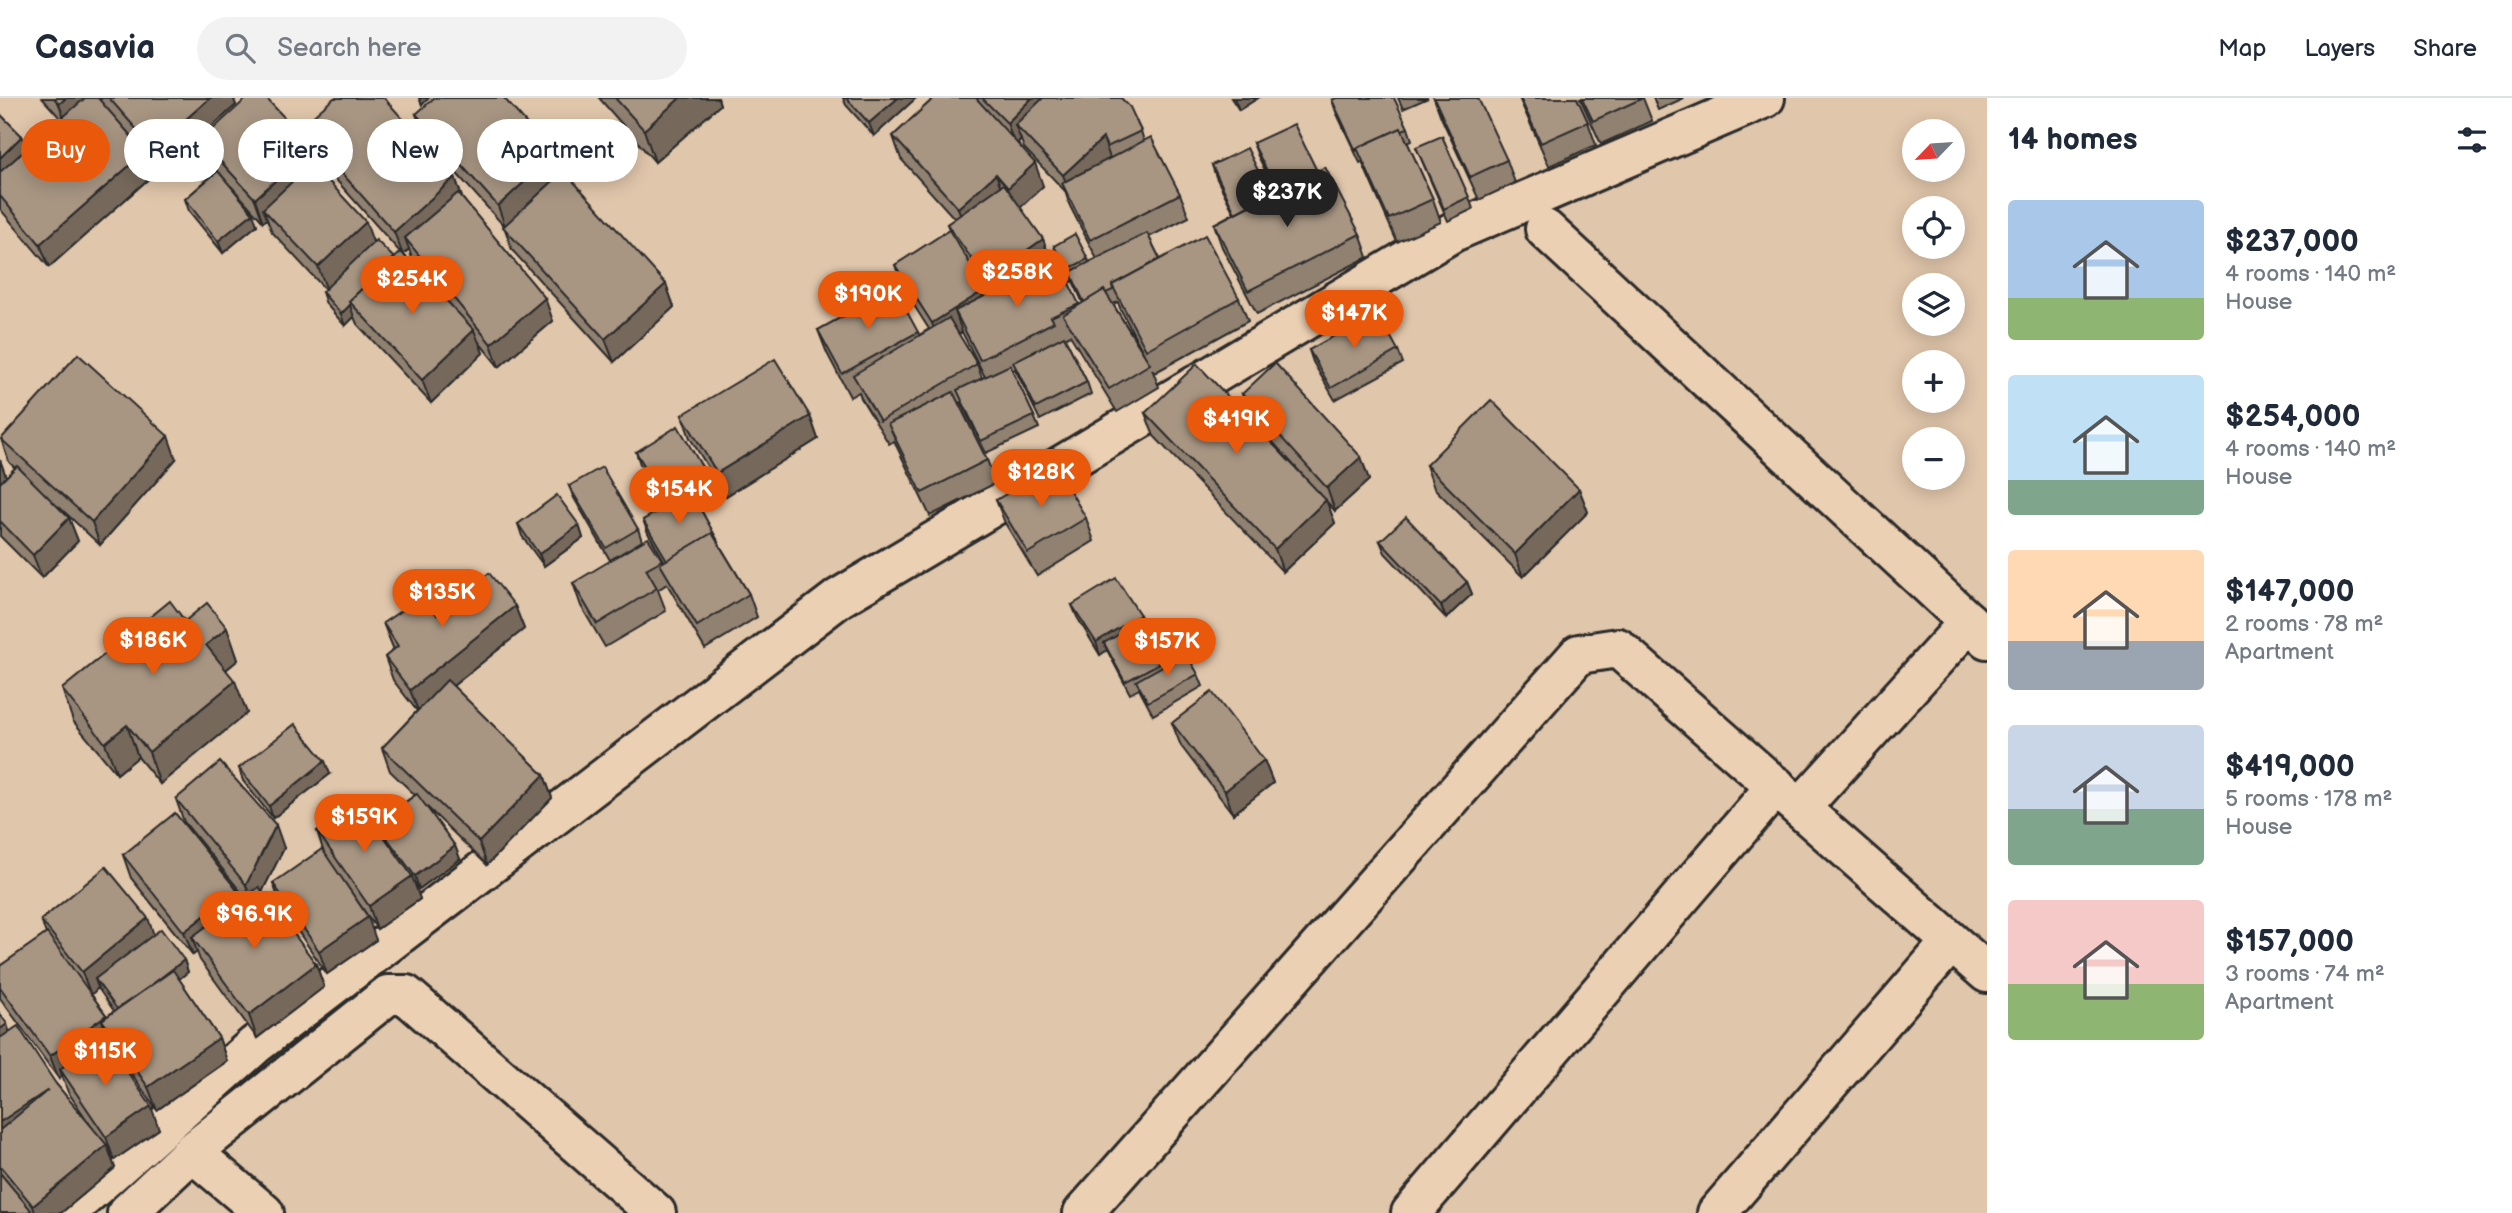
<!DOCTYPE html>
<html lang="en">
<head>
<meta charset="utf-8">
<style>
  body { margin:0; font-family:"Balsamiq Sans",sans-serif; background:#f2f2f3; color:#1f2937; height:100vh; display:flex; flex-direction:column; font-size:26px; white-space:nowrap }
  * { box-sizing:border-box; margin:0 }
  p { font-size:23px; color:#747a83 }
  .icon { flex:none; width:38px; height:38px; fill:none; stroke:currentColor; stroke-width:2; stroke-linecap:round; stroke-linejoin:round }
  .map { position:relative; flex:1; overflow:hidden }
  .side { display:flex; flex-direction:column; background:#fff; width:525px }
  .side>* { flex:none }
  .hud { position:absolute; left:21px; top:21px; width:665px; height:63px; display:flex; gap:14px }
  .needle { width:46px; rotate:245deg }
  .fabs { position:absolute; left:1902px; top:21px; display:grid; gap:14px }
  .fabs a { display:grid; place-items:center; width:63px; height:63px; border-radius:50%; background:#fff; box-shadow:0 4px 18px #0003; font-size:35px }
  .price { position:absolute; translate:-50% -60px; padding:0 16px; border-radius:24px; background:#ea580c; color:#fff; font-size:23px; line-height:46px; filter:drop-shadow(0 2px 4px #0008) }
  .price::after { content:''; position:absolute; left:50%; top:42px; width:21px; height:16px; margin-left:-10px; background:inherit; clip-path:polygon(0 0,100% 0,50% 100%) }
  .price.selected { background:#222; color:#fff }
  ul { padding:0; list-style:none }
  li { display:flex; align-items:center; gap:21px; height:175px; padding:0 21px }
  li span { display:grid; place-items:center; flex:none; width:196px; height:140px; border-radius:7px; color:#555 }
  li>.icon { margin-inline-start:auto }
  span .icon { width:84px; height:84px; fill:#fffc; stroke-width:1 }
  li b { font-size:30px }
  h2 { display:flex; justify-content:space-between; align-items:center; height:84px; padding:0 21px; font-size:30px }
  .tag { padding:0 24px; border-radius:32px; background:#fff; box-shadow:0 4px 18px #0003; font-size:24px; line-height:63px }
  .tag.selected { background:#ea580c; color:#fff }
  header { display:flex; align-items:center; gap:42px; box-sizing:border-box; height:98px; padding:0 35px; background:#fff; border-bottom:2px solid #e0e1e3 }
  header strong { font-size:33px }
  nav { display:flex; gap:38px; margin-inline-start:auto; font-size:24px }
  .search { width:490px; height:63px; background:#f2f2f3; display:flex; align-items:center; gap:18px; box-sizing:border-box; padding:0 24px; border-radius:38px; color:#747a83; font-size:26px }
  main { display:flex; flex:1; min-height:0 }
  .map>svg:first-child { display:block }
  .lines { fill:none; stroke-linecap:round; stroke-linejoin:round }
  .minor-casing { stroke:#2b2b2b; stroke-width:44 }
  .minor { stroke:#ecd0b3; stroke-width:38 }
  .wall { fill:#908171; stroke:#2b2b2b; stroke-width:2; fill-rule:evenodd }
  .shaded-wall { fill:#76695c; stroke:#2b2b2b; stroke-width:2 }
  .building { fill:#a89683; stroke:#2b2b2b; stroke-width:2 }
</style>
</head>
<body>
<header>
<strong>Casavia</strong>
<div class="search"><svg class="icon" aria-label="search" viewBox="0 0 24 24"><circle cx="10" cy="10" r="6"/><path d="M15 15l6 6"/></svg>Search here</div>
<nav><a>Map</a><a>Layers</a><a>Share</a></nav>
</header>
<main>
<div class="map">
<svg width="1987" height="1115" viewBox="0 0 1987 1115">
  <rect width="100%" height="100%" fill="#e0c6ab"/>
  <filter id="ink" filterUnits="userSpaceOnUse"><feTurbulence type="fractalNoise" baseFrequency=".0143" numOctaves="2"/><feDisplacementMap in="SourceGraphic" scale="14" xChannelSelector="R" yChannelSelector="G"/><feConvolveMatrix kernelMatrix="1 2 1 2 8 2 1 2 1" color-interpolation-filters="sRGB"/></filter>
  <g filter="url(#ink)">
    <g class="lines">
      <defs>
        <g id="minor">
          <path d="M1545,131l442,410"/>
          <path d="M1800,710l169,-186"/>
          <path d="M192,1054l72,61"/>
          <path d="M66,1115l189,-168 584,-447 614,-366 312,-134"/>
          <path d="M127,1115l65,-61 196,-157h18l250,218"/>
          <path d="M1083,1115l496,-559 39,-6 369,325"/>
          <path d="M1411,1115l365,-427"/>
          <path d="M1717,1115l234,-271"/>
        </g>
      </defs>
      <use href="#minor" class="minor-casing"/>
      <use href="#minor" class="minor"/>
    </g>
    <g class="wall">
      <path d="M42,0h195l-3,2 2,5 -74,66 -17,-19 8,23 -104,92 -49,-58v-95l22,22 5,13 34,-30z"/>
      <path d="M599,0h119l2,7 -65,57z"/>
      <path d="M843,0h73l-42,38 -28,-31z"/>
      <path d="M934,0h187l20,33 3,10 36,53 9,23 -40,20 11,22 79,39 9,23 -94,52 -2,-4 7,18 -42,25 -47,-77 -5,3 22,44 4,12 -51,26 -25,-51 -3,2 22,45 5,12 -53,25 -25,-51 -2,1 28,57 9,23 -66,33 -36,-75 -5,3 -28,-46 -2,-6 -9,5 -23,-44 -9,-23 100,2 1,3 10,-6 -26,-41 -8,-23 55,-33 -3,-8 8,-5 -54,-60 -8,-23zM1021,42l3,8 41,43 5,15 27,53 -8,3 -1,-3 -34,-13 4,12 13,24 2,-1 10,22 -4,2 -22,-46 -6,3 -8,-23 -23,-32 23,-21 -25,-42zM1118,204l2,6 24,46 -31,-50zM962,234l23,45 -3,1 -5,-14 -19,-30z"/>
      <path d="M1231,0h27l-19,12z"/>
      <path d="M1398,0h30l-25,11z"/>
      <path d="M1434,0l73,62 8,23 -36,17 -38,-83z"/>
      <path d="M1519,0h58l11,24 8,23 -47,21z"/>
      <path d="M1580,0h63l9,23 -51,23z"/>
      <path d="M1653,0h31l-26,12z"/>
      <path d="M1332,2l76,28 4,12 -5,2 26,57 8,23 -44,20 -35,-80 -2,1 -24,-51z"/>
      <path d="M416,16l145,59 105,111 8,23 -60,55 -102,-112 -8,-24 -80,-89z"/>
      <path d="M301,29l154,50 7,21 91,123 -54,46 -21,-26 5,12 -52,50 -74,-79 -3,-7 -9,9 -19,-22 -4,-12 3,-3 -53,-57 -5,-13 -4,3 -32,-36 26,39 -34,28 -34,-42 -4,-12 32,-28 -7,-8 -9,-23 106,2zM315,58l85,96 -6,6 -20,-16 -55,-71 1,-1zM409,151l4,12 24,29 -34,-36z"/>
      <path d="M1253,45l64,28 43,63 8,23 -111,57 -35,-67 -8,-23 20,-11 -18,-36 -4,-12 58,30 6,-3 -18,-36z"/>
      <path d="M1416,49l53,50 4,12 -25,12z"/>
      <path d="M1309,252h89l5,13 -68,37 -22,-38z"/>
      <path d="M1242,296l119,63 8,23 -34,31 -8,-9 8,21 -52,49 -129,-136 -9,-23 163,68 -58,-64z"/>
      <path d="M682,317l128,1 8,23 -92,57 -36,-58z"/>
      <path d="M1,341l175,20 -76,86 -42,-39 11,12 9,23 -36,37 -42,-42v-76l6,17 9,-9 -6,-6z"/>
      <path d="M636,354l69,20 5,13 -17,10 26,49 30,50 8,23 -52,32 -38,-65 -9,6 8,21 -61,36 -24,-41 -8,-23 89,-23 1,3 2,-1 -17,-29 -5,-13 23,-13 -26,-43z"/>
      <path d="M1426,367l153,24 9,23 -65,65 -89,-89z"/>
      <path d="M569,388l69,43 4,12 -32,19 -36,-62z"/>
      <path d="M996,402l90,18 8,23 -57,35 -32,-53z"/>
      <path d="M518,426l61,1 4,13 -39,28 -22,-30z"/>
      <path d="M1380,443l87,41 5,12 -26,24 -61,-65z"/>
      <path d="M1072,507l68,10 2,7 27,40 29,12 5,12 -50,29 -14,-26 -9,5 -23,-44 -7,5 -23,-38z"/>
      <path d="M515,508l9,23 -71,57 91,89 8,23 -65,67 -62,-60 30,41 5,13 -41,30 -6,-9 7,19 -43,30 -40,-57 39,68 -49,34 -46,-68 -8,-23 51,-30 -7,-22 62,-2 -3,-6 39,-28 -25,-24 -8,-23 35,-37 -24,-31 -8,-23 9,-7 -11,-27 54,-8z"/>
      <path d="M185,523l42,7 11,32 -12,10 21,43 -87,71 -22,-27 -21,17 -44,-53 -11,-32z"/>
      <path d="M1172,625l92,37 9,23 -40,31 -52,-68z"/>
      <path d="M239,670l91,6 -57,44 -30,-37z"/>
      <path d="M176,701l108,49 -22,44 54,72 8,23 -67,51 -57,-78 -3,-8 -4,3 -62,-77 -8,-23 118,46 4,-4 -61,-75z"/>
      <path d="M41,822l113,15 30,25 4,12 -9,7 40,59 8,23 -70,49 -48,-68 -2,1 52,86 -45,31 -5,-7 6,15 -54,45h-61v-199l9,17 47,53 37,45 -25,-37 -6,-16 -3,3 -59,-81v-32l46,-32zM98,890l16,23 -7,5 -16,-22z"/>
    </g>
    <g class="shaded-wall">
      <path d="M66,0h35v1l-34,28 -8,-23z"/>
      <path d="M210,0h27l-3,2 2,5 -74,66 -9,-23z"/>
      <path d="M419,0h10l-7,7z"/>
      <path d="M680,0h38l2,7 -65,57 -11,-32z"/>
      <path d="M898,0h18l-42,38 -5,-13z"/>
      <path d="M1032,0h32l-49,27 6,15 -6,6 -8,-23z"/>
      <path d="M1234,0h24l-19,12z"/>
      <path d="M22,38l8,23 -30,30v-31z"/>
      <path d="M1103,40l8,23 -39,37 -9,-23z"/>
      <path d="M312,49l8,23 -50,46 -7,-7 4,10 -4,3 -8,-23z"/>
      <path d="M145,54l8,23 -104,92 -9,-23z"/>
      <path d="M554,57l9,23 -57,51 -8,-23z"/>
      <path d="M1035,65l8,23 -26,25 -9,-23z"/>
      <path d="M996,76l8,23 -37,34 -9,-23z"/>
      <path d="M455,79l8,23 -58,38 4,11 -6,6 -9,-23z"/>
      <path d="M253,115l4,12 -34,28 -5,-12z"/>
      <path d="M366,124l8,23 -47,45 -9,-23z"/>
      <path d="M1043,141l8,23 -56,40 -9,-23z"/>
      <path d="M666,186l8,23 -60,55 -9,-23z"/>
      <path d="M986,191l8,23 -39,-1 7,21 -22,14 -8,-23z"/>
      <path d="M545,200l8,23 -54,46 -8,-23z"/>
      <path d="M350,207l4,12 -9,9 -4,-12z"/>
      <path d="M474,232l9,23 -52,50 -9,-23z"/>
      <path d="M810,318l8,23 -92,57 -9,-23z"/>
      <path d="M168,338l8,23 -76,86 -8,-23z"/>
      <path d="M1361,359l8,23 -34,31 -8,-23z"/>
      <path d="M0,362l8,22 -8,8z"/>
      <path d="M1579,391l9,23 -65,65 -8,-23z"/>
      <path d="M1326,402l9,23 -52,49 -8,-23z"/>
      <path d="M69,420l9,23 -36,37 -9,-23z"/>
      <path d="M579,427l4,13 -39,28 -5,-12z"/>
      <path d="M1467,484l5,12 -26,24 -5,-12z"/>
      <path d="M515,508l9,23 -105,84 -9,-23z"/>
      <path d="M1140,517l4,12 -40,16 3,7 -7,5 -4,-13z"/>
      <path d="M227,530l11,32 -21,17 -11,-32z"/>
      <path d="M235,583l12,32 -87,71 -11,-32z"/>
      <path d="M127,627l11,32 -21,17 -12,-31z"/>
      <path d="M1264,662l9,23 -40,31 -8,-23z"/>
      <path d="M325,663l5,13 -57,44 -4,-12z"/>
      <path d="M544,677l8,23 -65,67 -8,-23z"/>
      <path d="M276,727l8,23 -30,60 -8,-23z"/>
      <path d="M455,748l5,13 -41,30 -4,-13z"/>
      <path d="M412,778l8,23 -43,30 -8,-23z"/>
      <path d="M237,792l8,23 -53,24 5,15 -4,3 -9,-23z"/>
      <path d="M368,819l8,23 -49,34 -8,-23z"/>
      <path d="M148,820l8,23 -61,38 3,9 -7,7 -9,-23z"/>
      <path d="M184,862l4,12 -66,51 -4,-12z"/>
      <path d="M316,866l8,23 -67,51 -8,-23z"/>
      <path d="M106,917l9,23 -13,-18 7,22 -45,33 -4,-6 2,7 -3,3 -9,-23z"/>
      <path d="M7,926l4,13 -11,7v-15z"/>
      <path d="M219,940l8,23 -70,49 -9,-23z"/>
      <path d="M48,992l-48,60v-28z"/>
      <path d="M151,1008l8,23 -45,31 -8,-23z"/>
      <path d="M107,1047l8,23 -54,45h-26l-2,-7z"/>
    </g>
    <g class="building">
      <path d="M54,0h12l-7,6z"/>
      <path d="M85,0h13l47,54 -105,92 -40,-48v-24z"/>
      <path d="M109,0h101l-57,50z"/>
      <path d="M247,0h19l46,49 -57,52 -54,-59z"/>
      <path d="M334,0h50l71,79 -61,55 -93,-105z"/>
      <path d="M434,0h70l50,57 -56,51 -82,-92z"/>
      <path d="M615,0h65l-36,32z"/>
      <path d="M846,0h52l-29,25z"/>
      <path d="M934,0h42l59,65 -27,25 -12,-14 -38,34 -65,-72z"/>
      <path d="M982,0h50l-25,25z"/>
      <path d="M1043,0h78l9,9 11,24 -34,16 -4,-9 -40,37 -48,-50z"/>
      <path d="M1336,0h58l14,30 -6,2 -1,-2 -44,20 1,2 -2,1 -24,-51z"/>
      <path d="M1434,0h44l29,62 -37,17z"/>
      <path d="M1520,0h57l11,24 -47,21z"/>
      <path d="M1582,0h61l-50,23z"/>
      <path d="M0,16l22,22 -22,22z"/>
      <path d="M1294,26l23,47 -40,20 -24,-48z"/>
      <path d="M1401,30l32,71 -44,20 -32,-71z"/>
      <path d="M1442,38l27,61 -25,12 -28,-62z"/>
      <path d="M1151,39l29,57 -90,46 -28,-57z"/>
      <path d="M1247,50l23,47 -35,18 -23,-48z"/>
      <path d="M312,65l54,59 -48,45 -55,-58z"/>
      <path d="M1325,69l35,67 -112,57 -34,-67z"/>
      <path d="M218,73l35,42 -35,28 -33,-42z"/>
      <path d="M564,73l102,113 -61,55 -102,-112z"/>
      <path d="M1004,86l39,55 -57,40 -39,-55z"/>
      <path d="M458,95l87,105 -54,46 -86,-106z"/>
      <path d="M949,132l37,59 -54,34 -37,-58z"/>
      <path d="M1147,135l13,26 -48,26 1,5 -7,3 -2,-3 -20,12 -14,-30z"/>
      <path d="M1075,136l13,25 -22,11 -12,-24z"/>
      <path d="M1205,137l34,63 -93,52 -34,-65z"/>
      <path d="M376,142l18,18 -45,43 1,4 -9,9 -19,-22z"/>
      <path d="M401,154l73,78 -52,50 -73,-79z"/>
      <path d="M1057,161l22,45 -28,13 3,5 -74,38 -25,-49z"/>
      <path d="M894,190l24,44 -76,42 -24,-44z"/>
      <path d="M1104,192l46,74 -41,25 -46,-74z"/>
      <path d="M1377,214l21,38 -67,38 -22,-38z"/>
      <path d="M949,220l28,46 -97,57 -27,-46z"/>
      <path d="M1064,238l23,46 -51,26 -23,-46z"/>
      <path d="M78,256l90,82 -76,86 -91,-83z"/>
      <path d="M775,261l35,57 -93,57 -35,-58z"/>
      <path d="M1275,265l86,94 -34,31 -85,-94z"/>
      <path d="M1197,266l129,136 -51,49 -130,-136z"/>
      <path d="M1010,267l24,51 -53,25 -24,-51z"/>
      <path d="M953,294l34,68 -65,33 -34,-69z"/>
      <path d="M1491,302l88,89 -64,65 -89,-89z"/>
      <path d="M678,328l27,46 -41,26 -28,-46z"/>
      <path d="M1055,367l31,53 -58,35 -32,-53z"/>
      <path d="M17,368l52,52 -36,37 -33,-34v-38z"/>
      <path d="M602,369l36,62 -32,19 -37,-62z"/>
      <path d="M691,394l26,47h-1l-4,-6 -45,27 -24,-40z"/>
      <path d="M557,397l22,30 -40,29 -21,-30z"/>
      <path d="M1406,419l61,65 -26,24 -61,-65z"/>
      <path d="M712,435l37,61 -52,32 -37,-62z"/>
      <path d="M648,440l14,22 -16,9 11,19 -60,36 -24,-41z"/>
      <path d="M489,475l26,33 -105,84 -25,-33 13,-11 -15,-23 41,-28 13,20z"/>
      <path d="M1116,480l24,37 -44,27 -24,-37z"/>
      <path d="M170,503l15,20 22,-18 20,25 -21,17 29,36 -86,71 -22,-27 -22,18 -43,-54z"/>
      <path d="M1145,522l22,39 -42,23 -21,-39z"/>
      <path d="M1186,555l12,21 -50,28 -12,-21z"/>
      <path d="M447,582l97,95 -65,67 -97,-94z"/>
      <path d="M1212,594l52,68 -39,31 -53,-68z"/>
      <path d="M295,626l30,37 -56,45 -30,-38z"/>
      <path d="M220,664l56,63 -30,60 -70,-86z"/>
      <path d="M417,696l38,52 -40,30 -39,-53z"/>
      <path d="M359,703l53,75 -43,30 -52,-75z"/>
      <path d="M175,715l62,77 -53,42 -61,-77z"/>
      <path d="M322,751l46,68 -49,34 -46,-68z"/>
      <path d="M106,769l42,51 -66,54 -41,-52z"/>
      <path d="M259,789l57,77 -67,51 -57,-78z"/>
      <path d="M161,831l23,31 -38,29 -29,20 -22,-30z"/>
      <path d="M47,835l59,82 -56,41 -50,-69v-21z"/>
      <path d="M173,872l46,68 -71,49 -46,-67z"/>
      <path d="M0,916l7,10 -7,5z"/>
      <path d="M18,928l38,58 51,61 -74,61 -33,-40v-36l48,-40 -48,32v-84z"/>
      <path d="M104,940l47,68 -45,31 -46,-68z"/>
      <path d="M0,1075l31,37 -4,3h-27z"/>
    </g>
  </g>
</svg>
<div class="fabs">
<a><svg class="needle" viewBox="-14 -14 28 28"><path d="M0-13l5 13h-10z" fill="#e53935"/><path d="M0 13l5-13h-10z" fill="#747a83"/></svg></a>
<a><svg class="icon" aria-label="locate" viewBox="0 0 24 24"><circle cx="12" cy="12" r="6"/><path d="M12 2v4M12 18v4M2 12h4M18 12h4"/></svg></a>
<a><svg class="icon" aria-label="layers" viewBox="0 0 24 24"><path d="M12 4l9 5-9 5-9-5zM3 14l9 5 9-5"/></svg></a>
<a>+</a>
<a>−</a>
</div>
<b class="price selected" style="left:1287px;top:131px">$237K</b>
<b class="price" style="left:1017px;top:211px">$258K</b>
<b class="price" style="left:412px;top:218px">$254K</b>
<b class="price" style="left:868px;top:233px">$190K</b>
<b class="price" style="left:1354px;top:252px">$147K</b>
<b class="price" style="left:1236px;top:358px">$419K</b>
<b class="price" style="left:1041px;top:411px">$128K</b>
<b class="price" style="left:679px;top:428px">$154K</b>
<b class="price" style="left:442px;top:531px">$135K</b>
<b class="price" style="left:153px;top:579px">$186K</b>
<b class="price" style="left:1167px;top:580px">$157K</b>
<b class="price" style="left:364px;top:756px">$159K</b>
<b class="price" style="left:254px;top:853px">$96.9K</b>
<b class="price" style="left:105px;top:990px">$115K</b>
<div class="hud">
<a class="tag selected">Buy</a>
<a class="tag">Rent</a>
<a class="tag">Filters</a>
<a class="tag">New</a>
<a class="tag">Apartment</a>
</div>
</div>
<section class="side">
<h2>14 homes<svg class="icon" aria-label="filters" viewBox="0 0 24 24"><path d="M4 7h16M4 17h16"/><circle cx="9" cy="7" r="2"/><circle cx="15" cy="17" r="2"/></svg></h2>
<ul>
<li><span style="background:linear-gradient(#a9c7e8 70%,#8fb573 0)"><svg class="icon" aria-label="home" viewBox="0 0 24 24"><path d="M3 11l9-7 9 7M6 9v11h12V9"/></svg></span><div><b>$237,000</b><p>4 rooms · 140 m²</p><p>House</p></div></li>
<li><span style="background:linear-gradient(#bfe0f5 75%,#7fa58c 0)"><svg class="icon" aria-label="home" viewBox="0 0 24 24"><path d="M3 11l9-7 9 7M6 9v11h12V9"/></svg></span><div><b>$254,000</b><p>4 rooms · 140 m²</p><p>House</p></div></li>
<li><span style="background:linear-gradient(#ffd9b3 65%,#9aa5b1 0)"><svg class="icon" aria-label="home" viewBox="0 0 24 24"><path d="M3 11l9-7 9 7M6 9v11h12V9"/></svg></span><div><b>$147,000</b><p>2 rooms · 78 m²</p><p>Apartment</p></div></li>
<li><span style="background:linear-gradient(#c9d6e8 60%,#7fa58c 0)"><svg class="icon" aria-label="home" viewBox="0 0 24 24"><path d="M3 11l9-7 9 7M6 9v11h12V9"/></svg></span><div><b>$419,000</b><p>5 rooms · 178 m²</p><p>House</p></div></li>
<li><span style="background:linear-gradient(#f6c9c9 60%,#8fb573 0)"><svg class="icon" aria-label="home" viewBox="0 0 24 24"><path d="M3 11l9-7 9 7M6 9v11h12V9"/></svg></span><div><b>$157,000</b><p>3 rooms · 74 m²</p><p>Apartment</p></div></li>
</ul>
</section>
</main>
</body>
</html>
